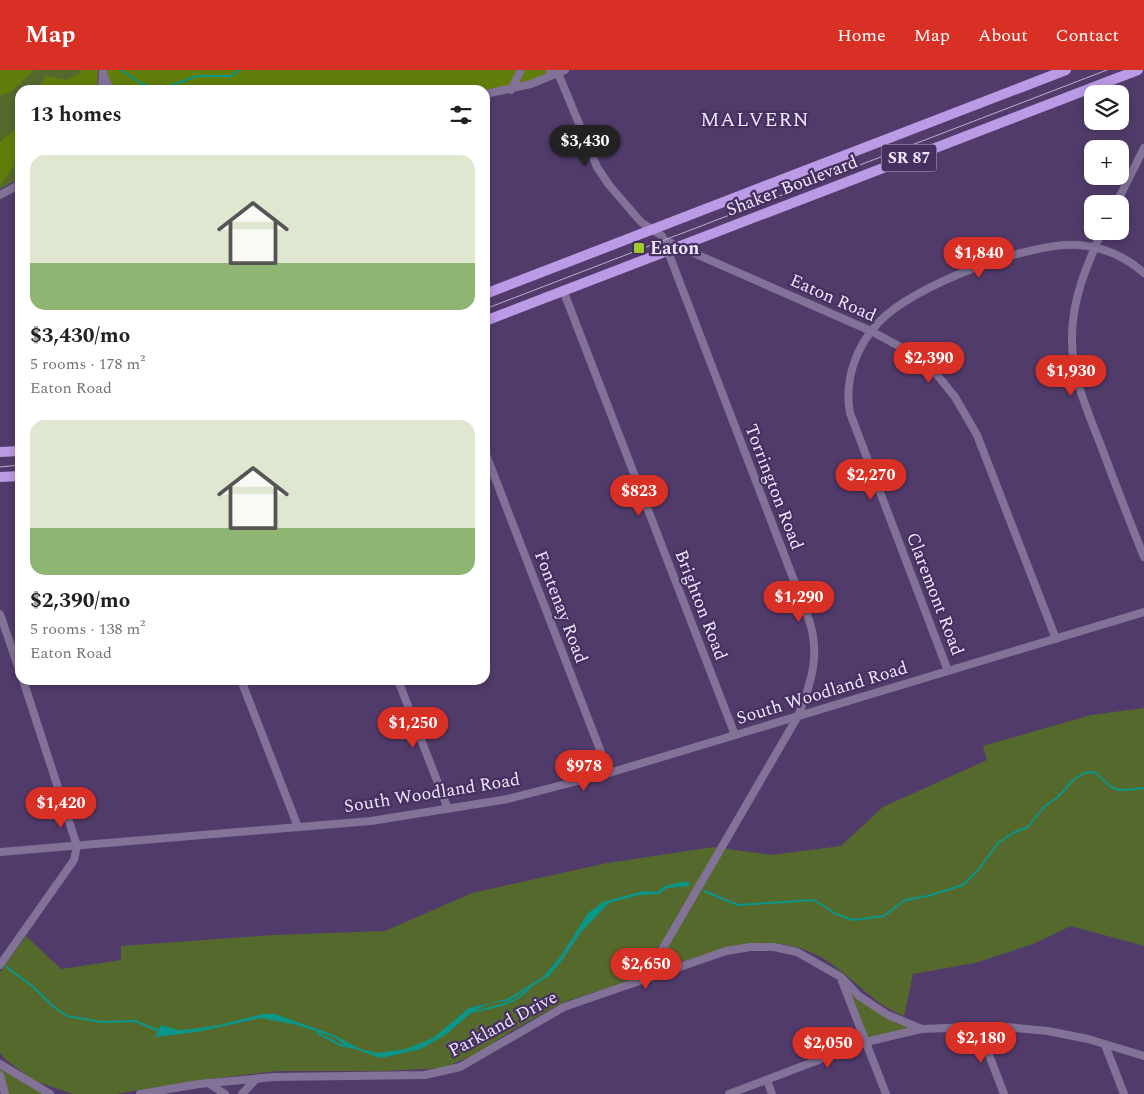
<!DOCTYPE html>
<html lang="en">
<head>
<meta charset="utf-8">
<style>
  body { margin:0; font-family:Spectral,serif; background:#f6f6f6; color:#202124; height:100vh; display:flex; flex-direction:column; font-size:19px; white-space:nowrap }
  * { box-sizing:border-box; margin:0 }
  p { font-size:16px; color:#757577 }
  .icon { flex:none; width:28px; height:28px; fill:none; stroke:currentColor; stroke-width:2; stroke-linecap:round; stroke-linejoin:round }
  .map { position:relative; flex:1; overflow:hidden }
  .sheet { position:absolute; left:15px; top:15px; width:475px; height:600px; display:flex; flex-direction:column; background:#fff; border-radius:15px; box-shadow:0 2px 8px #0003 }
  .sheet>* { flex:none }
  .controls { position:absolute; left:1084px; top:15px; display:grid; gap:10px }
  .controls a { display:grid; place-items:center; width:45px; height:45px; border-radius:10px; background:#fff; box-shadow:0 2px 8px #0003; font-size:25px }
  .price { position:absolute; translate:-50% -42px; padding:0 11px; border-radius:18px; background:#d93025; color:#fff; font-size:16px; line-height:32px; filter:drop-shadow(0 1px 2px #0008) }
  .price::after { content:''; position:absolute; left:50%; top:30px; width:15px; height:11px; margin-left:-8px; background:inherit; clip-path:polygon(0 0,100% 0,50% 100%) }
  .price.on { background:#222; color:#fff }
  ul { padding:0; list-style:none }
  li { display:grid; align-content:center; gap:10px; height:265px; padding:0 15px }
  li span { display:grid; place-items:center; height:155px; border-radius:15px; color:#555 }
  li>.icon { margin-inline-start:auto }
  span .icon { width:90px; height:90px; fill:#fffc; stroke-width:1 }
  li b { font-size:21px }
  h2 { display:flex; justify-content:space-between; align-items:center; height:60px; padding:0 15px; font-size:21px }
  header { display:flex; align-items:center; gap:30px; box-sizing:border-box; height:70px; padding:0 25px; background:#d93025; color:#fff }
  header strong { font-size:24px }
  nav { display:flex; gap:28px; margin-inline-start:auto; font-size:18px }
  .map>svg:first-child { display:block }
  .green { fill:#56692d }
  .forest { fill:#627d09 }
  .water { fill:#0a9689 }
  .lines { fill:none; stroke-linecap:round; stroke-linejoin:round }
  .stream { stroke:#0a9689; stroke-width:2 }
  .minor { stroke:#827298; stroke-width:8 }
  .major { stroke:#bb9ae6; stroke-width:10 }
  .tram { stroke:#bbaecd; stroke-width:1 }
  .poi-dot { fill:#a0c92b; stroke:#46305f; stroke-width:2 }
  .labels { text-anchor:middle; dominant-baseline:central; stroke-width:4.5; stroke-linejoin:round; paint-order:stroke }
  .shield { fill:#46305f; stroke:#bcafce; stroke-width:1 }
  .shield-label { font-size:16px; font-weight:bold; fill:#efe5fd }
  .street-label { font-size:18px; fill:#efe5fd; stroke:#46305f }
  .poi-label { font-size:18px; font-weight:bold; fill:#efe5fd; stroke:#46305f; text-anchor:start }
  .quarter-label { font-size:20px; letter-spacing:1px; fill:#efe5fd; stroke:#46305f }
</style>
</head>
<body>
<header>
<strong>Map</strong>
<nav><a>Home</a><a>Map</a><a>About</a><a>Contact</a></nav>
</header>
<div class="map">
<svg width="1144" height="1024" viewBox="0 0 1144 1024">
  <rect width="100%" height="100%" fill="#513b6b"/>
  <g class="green">
    <path d="M0,0h98l-1,20h-77v88l-20,11z"/>
    <path d="M1144,638v238l-73,-20 -38,18 -58,19 -62,11 -9,42c-30,-12 -46,-33 -71,-51 -31,-23 -72,-27 -107,-17 -15,4 -29,11 -44,13l-9,-2 -5,-4 -20,2 -14,20 -6,4 -64,21 -51,28 -37,24 -33,14 -60,3h-105l-85,10 -77,13h-43l-38,-13 -29,-21 -6,-7v-81l26,-36 35,33 60,-9v-14l154,-11 110,-4 87,-38 135,-30 107,-16 57,8 70,-9 42,-39 104,-47 -4,-14 108,-31z"/>
    <path d="M841,907l18,19 63,33 -56,13z"/>
    <path d="M0,994l46,30h-41l-5,-19z"/>
  </g>
  <g class="forest">
    <path d="M0,0h34l-23,22 -11,3z"/>
    <path d="M80,0h18l-1,20h-60l9,-14 21,4 12,-6z"/>
    <path d="M103,0h462l-80,24v-4h-383z"/>
    <path d="M20,55v33l-20,27v-43z"/>
  </g>
  <path class="water" d="M681,812h8v4l-22,2 -8,6 -20,1 -30,8 -28,29 -18,27 -14,17 -41,25 -17,2 -18,8 -25,22 -27,16 -40,9 -35,-12 -12,-9 -37,-12 -36,-7 -64,14 -42,5 6,-12 17,5 14,-1 27,-4 44,-11h12l59,21 26,14 18,4 28,-4 27,-11 36,-30 38,-9 36,-22 18,-21 27,-43 15,-11 40,-11 14,1 8,-6z"/>
  <g class="lines">
    <g class="stream">
      <path d="M121,0l21,14 19,5 36,-13h34l9,-6"/>
      <path d="M704,821l34,14 76,-5 22,14 17,6 31,-4 21,-16 23,-4 35,-11 16,-16 19,-26 17,-11 13,-5 16,-20 14,-10 15,-17 11,-7 11,-1c21,20 18,20 49,16"/>
      <path d="M6,897l25,18 23,22 13,9 34,6 34,-1 24,10"/>
      <path d="M471,942c22,-5 46,-7 60,-26"/>
      <path d="M318,963l22,12 15,3"/>
    </g>
    <g class="minor">
      <path d="M550,0l8,3 39,94 12,18 32,37 21,14 146,381c13,35 4,65 -10,99l-153,263"/>
      <path d="M103,5l8,15"/>
      <path d="M102,20l1,-20"/>
      <path d="M511,20l10,-20"/>
      <path d="M485,24l46,-10 34,-14"/>
      <path d="M0,125l20,-11"/>
      <path d="M1116,134l28,-56"/>
      <path d="M1102,161c-15,34 -30,68 -30,106 -1,40 17,77 31,114 13,35 27,71 41,106"/>
      <path d="M664,170l207,91 35,19 32,26 17,21 22,38 79,204"/>
      <path d="M563,220l172,445"/>
      <path d="M485,382l124,321"/>
      <path d="M0,544l20,58"/>
      <path d="M948,601l-98,-258c-6,-33 6,-67 29,-91 33,-36 151,-81 200,-77 24,2 47,12 65,28"/>
      <path d="M241,610l57,147"/>
      <path d="M398,610l50,129"/>
      <path d="M0,782l371,-31 137,-22 101,-26 535,-161"/>
      <path d="M0,895l74,-105 3,-14 -54,-166"/>
      <path d="M842,911l44,113"/>
      <path d="M978,956l26,68"/>
      <path d="M1105,975l19,49"/>
      <path d="M0,994l50,30"/>
      <path d="M0,1005l5,19"/>
      <path d="M767,1010l5,14"/>
      <path d="M208,1013l17,11"/>
      <path d="M140,1024l59,-10 75,-7 151,-2 35,-8 104,-60 162,-56 24,-4h24l23,5 44,25 18,19 29,19 34,14 74,-3 52,5 40,8 56,17"/>
      <path d="M242,1024l14,-15"/>
      <path d="M729,1024l137,-52 55,-13"/>
    </g>
    <g class="major">
      <path d="M485,224l581,-224"/>
      <path d="M485,251l653,-251"/>
      <path d="M0,382l20,-1"/>
      <path d="M0,407l20,-1"/>
    </g>
    <g class="tram">
      <path d="M485,239l622,-239"/>
      <path d="M0,397l20,-2"/>
    </g>
  </g>
  <rect class="poi-dot" x="633" y="172" width="12" height="12" rx="2.5"/>
  <g class="labels">
    <rect class="shield" x="881.5" y="74.5" width="55" height="27" rx="4"/>
    <g class="shield-label">
      <text x="909" y="88">SR 87</text>
    </g>
    <g class="street-label">
      <text transform="translate(792 116) rotate(-21)">Shaker Boulevard</text>
      <text transform="translate(833 228) rotate(24)">Eaton Road</text>
      <text transform="translate(774 417) rotate(69)">Torrington Road</text>
      <text transform="translate(935 524) rotate(69)">Claremont Road</text>
      <text transform="translate(701 535) rotate(69)">Brighton Road</text>
      <text transform="translate(561 537) rotate(69)">Fontenay Road</text>
      <text transform="translate(822 623) rotate(-17)">South Woodland Road</text>
      <text transform="translate(432 723) rotate(-9)">South Woodland Road</text>
      <text transform="translate(503 954) rotate(-28)">Parkland Drive</text>
    </g>
    <g class="poi-label">
      <text x="650" y="178">Eaton</text>
    </g>
    <g class="quarter-label">
      <text x="755" y="50">MALVERN</text>
    </g>
  </g>
</svg>
<div class="controls">
<a><svg class="icon" aria-label="layers" viewBox="0 0 24 24"><path d="M12 4l9 5-9 5-9-5zM3 14l9 5 9-5"/></svg></a>
<a>+</a>
<a>−</a>
</div>
<b class="price on" style="left:585px;top:97px">$3,430</b>
<b class="price" style="left:979px;top:209px">$1,840</b>
<b class="price" style="left:929px;top:314px">$2,390</b>
<b class="price" style="left:1071px;top:327px">$1,930</b>
<b class="price" style="left:871px;top:431px">$2,270</b>
<b class="price" style="left:639px;top:447px">$823</b>
<b class="price" style="left:799px;top:553px">$1,290</b>
<b class="price" style="left:413px;top:679px">$1,250</b>
<b class="price" style="left:584px;top:722px">$978</b>
<b class="price" style="left:61px;top:759px">$1,420</b>
<b class="price" style="left:646px;top:920px">$2,650</b>
<b class="price" style="left:981px;top:994px">$2,180</b>
<b class="price" style="left:828px;top:999px">$2,050</b>
<section class="sheet">
<h2>13 homes<svg class="icon" aria-label="filters" viewBox="0 0 24 24"><path d="M4 7h16M4 17h16"/><circle cx="9" cy="7" r="2"/><circle cx="15" cy="17" r="2"/></svg></h2>
<ul>
<li><span style="background:linear-gradient(#dfe7d0 70%,#8fb573 0)"><svg class="icon" aria-label="home" viewBox="0 0 24 24"><path d="M3 11l9-7 9 7M6 9v11h12V9"/></svg></span><div><b>$3,430/mo</b><p>5 rooms · 178 m²</p><p>Eaton Road</p></div></li>
<li><span style="background:linear-gradient(#dfe7d0 70%,#8fb573 0)"><svg class="icon" aria-label="home" viewBox="0 0 24 24"><path d="M3 11l9-7 9 7M6 9v11h12V9"/></svg></span><div><b>$2,390/mo</b><p>5 rooms · 138 m²</p><p>Eaton Road</p></div></li>
</ul>
</section>
</div>
</body>
</html>
